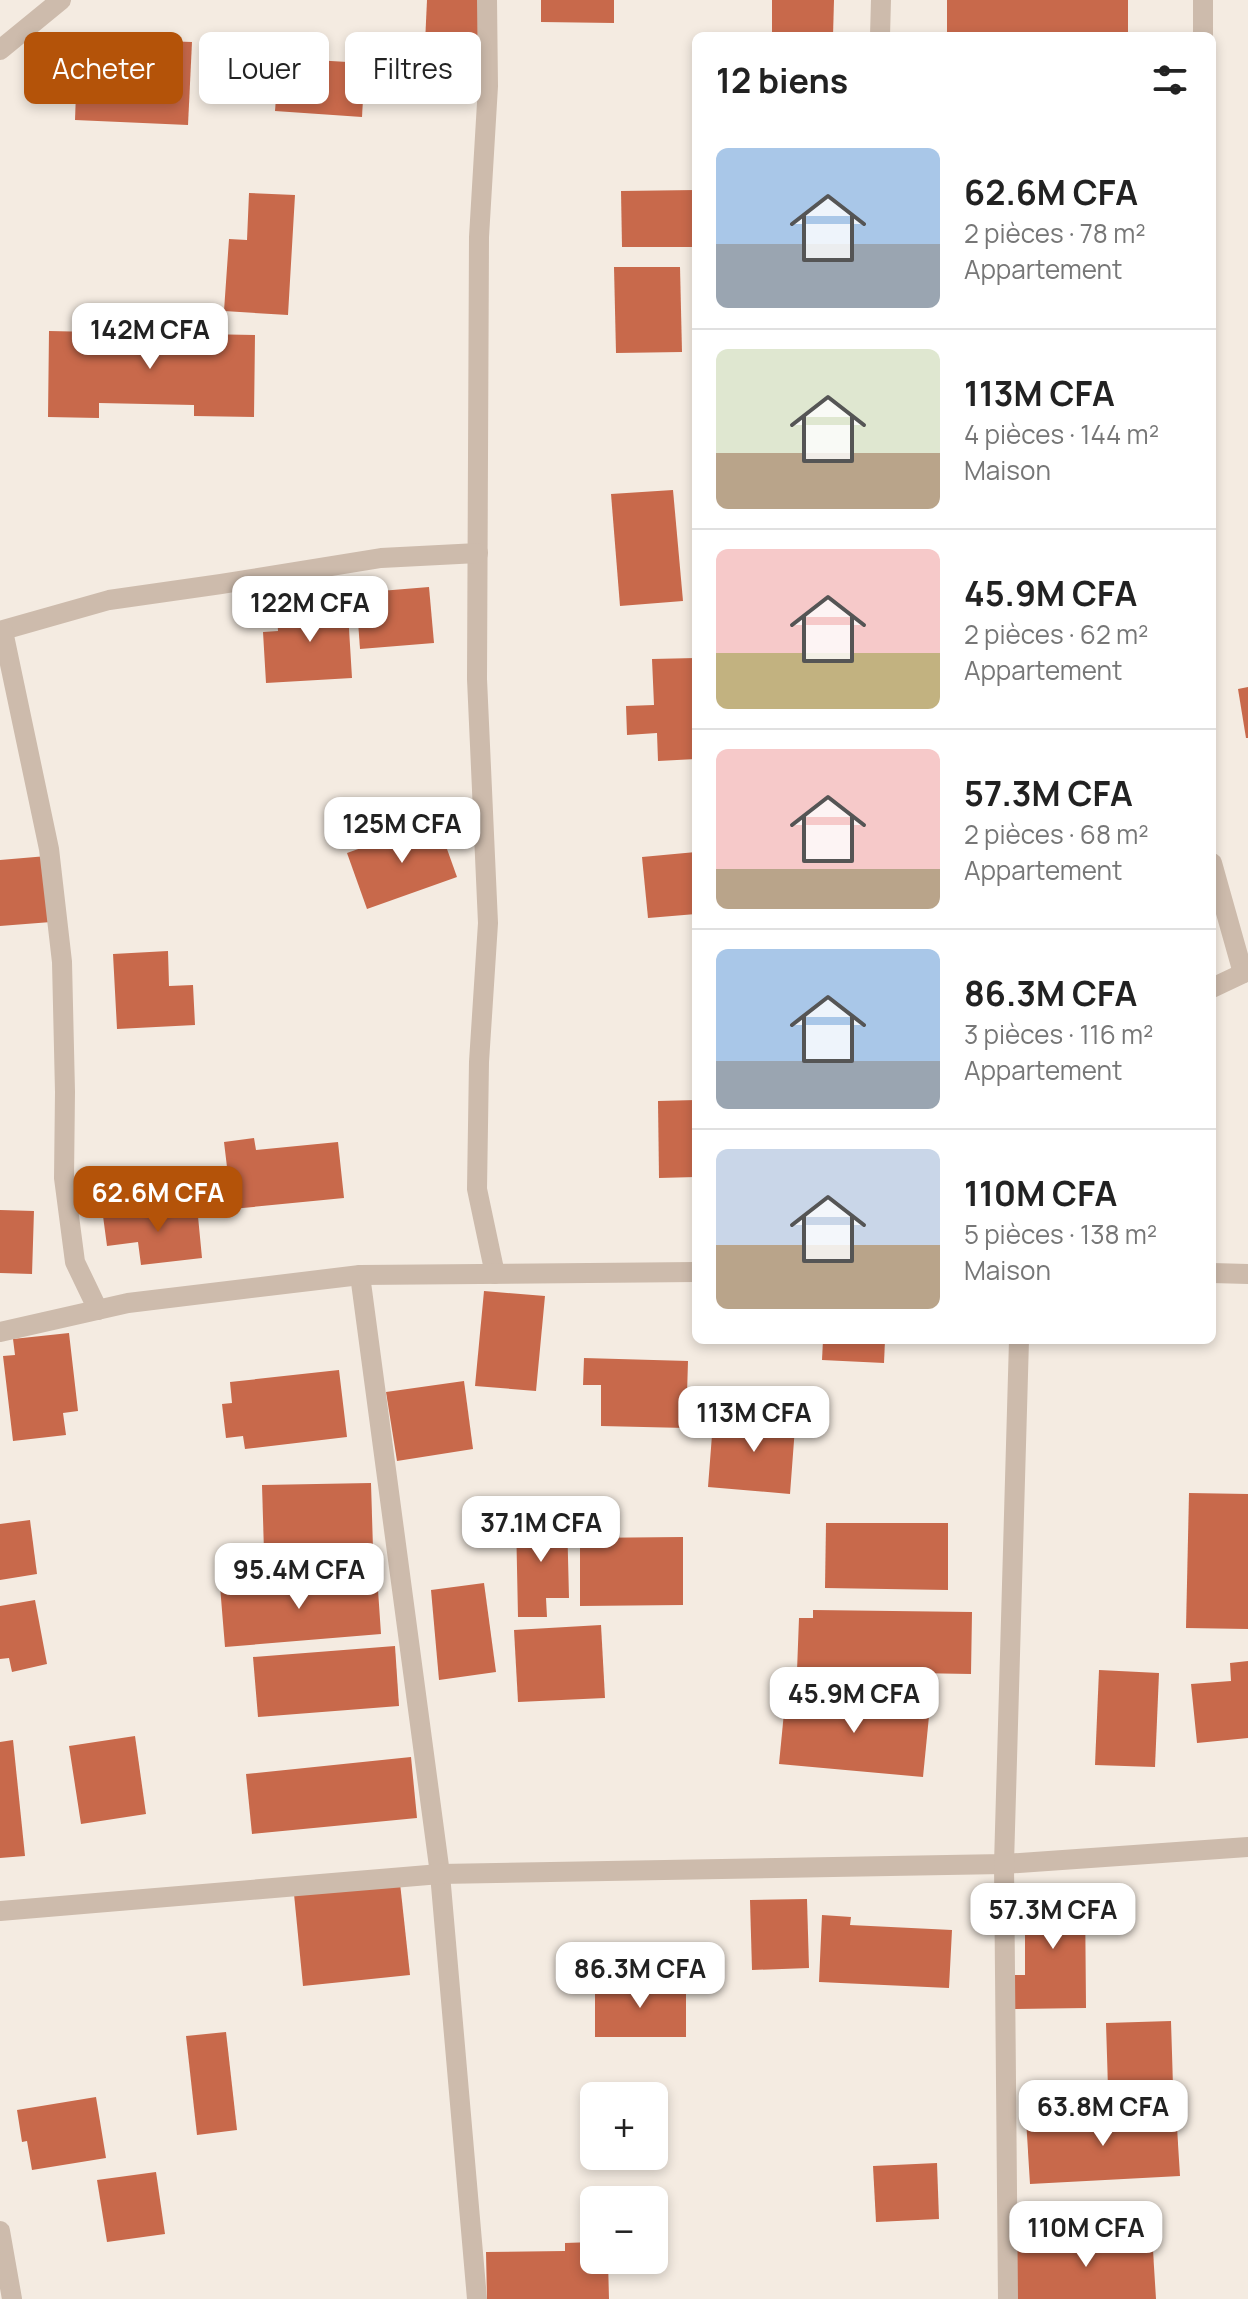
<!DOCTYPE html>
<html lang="fr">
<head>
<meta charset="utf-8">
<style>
  body { margin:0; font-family:Manrope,sans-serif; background:#f2f2f2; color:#222; height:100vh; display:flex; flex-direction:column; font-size:30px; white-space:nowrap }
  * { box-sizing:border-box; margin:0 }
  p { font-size:26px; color:#767676 }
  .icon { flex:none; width:44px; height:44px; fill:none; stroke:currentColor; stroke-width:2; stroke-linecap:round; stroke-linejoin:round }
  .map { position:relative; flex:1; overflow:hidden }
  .details { position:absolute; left:692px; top:32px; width:524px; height:1312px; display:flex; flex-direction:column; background:#fff; border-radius:12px; box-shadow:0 4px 12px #0003 }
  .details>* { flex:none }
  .guide { position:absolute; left:24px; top:32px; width:548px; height:72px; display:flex; gap:16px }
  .tools { position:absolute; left:580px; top:2082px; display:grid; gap:16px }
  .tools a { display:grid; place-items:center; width:88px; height:88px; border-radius:12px; background:#fff; box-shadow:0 4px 12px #0003; font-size:40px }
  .price { position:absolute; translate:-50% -68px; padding:0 18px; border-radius:16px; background:#fff; color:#222; font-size:26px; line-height:52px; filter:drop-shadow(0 2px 4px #0008) }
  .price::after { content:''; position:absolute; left:50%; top:48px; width:24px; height:18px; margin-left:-12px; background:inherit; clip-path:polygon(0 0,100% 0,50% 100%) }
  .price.on { background:#b45309; color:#fff }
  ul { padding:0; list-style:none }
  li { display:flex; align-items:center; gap:24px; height:200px; padding:0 24px }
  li+li { border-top:2px solid #e0e0e0 }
  li span { display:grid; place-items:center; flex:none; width:224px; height:160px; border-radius:12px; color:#555 }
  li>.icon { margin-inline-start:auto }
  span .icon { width:96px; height:96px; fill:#fffc; stroke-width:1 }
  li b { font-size:34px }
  h2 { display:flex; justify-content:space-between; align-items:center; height:96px; padding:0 24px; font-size:34px }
  .tag { padding:0 28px; border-radius:12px; background:#fff; box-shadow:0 4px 12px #0003; font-size:28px; line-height:72px }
  .tag.on { background:#b45309; color:#fff }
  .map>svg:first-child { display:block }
  .building { fill:#c8694b }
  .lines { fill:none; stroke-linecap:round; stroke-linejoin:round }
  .street { stroke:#cdbbac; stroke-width:20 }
</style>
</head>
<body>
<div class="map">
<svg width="1248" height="2299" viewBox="0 0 1248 2299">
  <rect width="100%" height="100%" fill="#f4ebe1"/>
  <g class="building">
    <path d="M427,0h61l-3,68 -61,-3z"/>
    <path d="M541,0h73v23l-73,-1z"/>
    <path d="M772,0h62l-1,36h-61z"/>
    <rect x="947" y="0" width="181" height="36"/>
    <path d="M78,38l114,4 -4,83 -113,-5z"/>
    <path d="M279,58l86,5 -3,54 -87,-6z"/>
    <path d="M696,190v57h-74l-1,-56z"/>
    <path d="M249,193l46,2 -7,120 -64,-4 5,-72 18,1z"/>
    <path d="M614,267h66l2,85 -66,1z"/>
    <path d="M96,325h51v8l108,2 -1,82 -60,-1v-11l-95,-2v15l-51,-1 1,-86 46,1z"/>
    <path d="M673,490l10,111 -63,5 -9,-112z"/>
    <path d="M429,587l5,56 -74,6 -4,-56z"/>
    <path d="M347,596l5,82 -86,5 -3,-51 15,-1 -1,-17 35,-2 -1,-14z"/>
    <path d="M696,658v101l-38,2 -1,-28 -30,2 -1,-29 28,-1 -2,-46z"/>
    <path d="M1248,687v51h-2l-8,-49z"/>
    <path d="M437,821l20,56 -90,32 -20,-56z"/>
    <path d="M696,852v62l-48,4 -6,-61z"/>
    <path d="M47,856l4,66 -51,4v-66z"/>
    <path d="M168,951l1,35 24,-1 2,40 -78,4 -4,-75z"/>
    <path d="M696,1100v77l-37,1 -1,-77z"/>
    <path d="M254,1138l2,12 82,-8 6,56 -112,11 -8,-67z"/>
    <path d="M197,1206l5,52 -61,7 -3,-23 -31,4 -4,-30z"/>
    <path d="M0,1210l34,1 -2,63 -32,-1z"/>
    <path d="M484,1291l61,5 -9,95 -61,-5z"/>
    <path d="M69,1333l9,78 -15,2 3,22 -53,6 -10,-85 12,-1 -2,-16z"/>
    <path d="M823,1340h62l-1,23 -62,-3z"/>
    <path d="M584,1358l104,3 -2,67 -85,-2v-41h-18z"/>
    <path d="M339,1370l8,67 -102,12 -2,-13 -17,2 -4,-34 10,-1 -2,-21z"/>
    <path d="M464,1381l9,68 -76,12 -11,-69z"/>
    <path d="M747,1411l49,3 -6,80 -82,-7 5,-65 33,3z"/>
    <path d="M371,1483l2,66 -109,3 -2,-67z"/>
    <path d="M1189,1493l59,1v135l-62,-1z"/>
    <path d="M567,1517l2,81h-23l1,19h-29l-2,-98z"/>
    <path d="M30,1520l7,54 -37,6v-56z"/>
    <path d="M826,1523h122v67l-123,-2z"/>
    <path d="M683,1537v68l-103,1v-68z"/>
    <path d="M360,1574l1,17 17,-1 3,44 -156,13 -5,-61z"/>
    <path d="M484,1583l12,89 -57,8 -8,-90z"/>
    <path d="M35,1600l12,64 -35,8 -3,-14 -9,1v-53z"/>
    <path d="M813,1610l159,2 -1,62 -174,-3 2,-53h14z"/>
    <path d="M601,1625l4,73 -87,4 -4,-72z"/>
    <path d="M395,1646l4,60 -141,11 -5,-60z"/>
    <path d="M1248,1661v77l-51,5 -6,-59 40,-3 -1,-18z"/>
    <path d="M1099,1670l60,3 -4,94 -60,-2z"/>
    <path d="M786,1692l144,14 -7,71 -144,-13z"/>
    <path d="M135,1736l11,78 -65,10 -12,-78z"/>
    <path d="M13,1740l12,116 -25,2v-116z"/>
    <path d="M411,1757l6,61 -165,16 -6,-60z"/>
    <path d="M400,1883l10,92 -107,11 -9,-92z"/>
    <path d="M1025,1883h33v10h27l1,115 -74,1v-34h13z"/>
    <path d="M807,1899l2,69 -57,2 -2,-70z"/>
    <path d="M822,1915l29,2 -1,8 102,5 -3,58 -130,-6z"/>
    <rect x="595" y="1983" width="91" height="54"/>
    <path d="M1171,2021l2,65 -65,2 -2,-65z"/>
    <path d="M226,2032l11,98 -40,5 -11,-99z"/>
    <path d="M96,2097l10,61 -74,12 -5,-29 -5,1 -5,-32z"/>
    <path d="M1176,2111l4,65 -150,8 -4,-65z"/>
    <path d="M937,2163l2,56 -63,3 -3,-56z"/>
    <path d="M156,2172l9,62 -58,8 -10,-62z"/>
    <path d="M1152,2234l4,65h-140l-4,-56z"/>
    <path d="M594,2242v18h14l1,39h-122l-1,-47 79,-1v-8z"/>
  </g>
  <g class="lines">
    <g class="street">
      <path d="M487,0l1,86 -9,151 -2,442 11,244 -9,139 -2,127 18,85"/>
      <path d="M1203,0v36"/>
      <path d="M880,36l1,-36"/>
      <path d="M0,50l61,-50"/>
      <path d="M0,631l109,-31 112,-16 160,-26 97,-5"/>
      <path d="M3,631l46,218 13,113 3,130 -1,86 11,84 23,48"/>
      <path d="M1212,863l31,110"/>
      <path d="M1212,988l36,-17"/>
      <path d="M1212,1273l36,1"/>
      <path d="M360,1275l80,599 37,425"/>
      <path d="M0,1332l128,-29 232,-28 336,-3"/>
      <path d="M0,1911l440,-37 564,-10 244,-17"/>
      <path d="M0,2231l12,68"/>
      <path d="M1008,2299l-4,-435 15,-524"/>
    </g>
  </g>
</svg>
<div class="tools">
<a>+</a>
<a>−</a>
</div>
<b class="price" style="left:150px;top:371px">142M CFA</b>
<b class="price" style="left:310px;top:644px">122M CFA</b>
<b class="price" style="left:402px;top:865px">125M CFA</b>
<b class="price on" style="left:158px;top:1234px">62.6M CFA</b>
<b class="price" style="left:754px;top:1454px">113M CFA</b>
<b class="price" style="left:541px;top:1564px">37.1M CFA</b>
<b class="price" style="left:299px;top:1611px">95.4M CFA</b>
<b class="price" style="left:854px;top:1735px">45.9M CFA</b>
<b class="price" style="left:1053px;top:1951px">57.3M CFA</b>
<b class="price" style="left:640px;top:2010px">86.3M CFA</b>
<b class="price" style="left:1103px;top:2148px">63.8M CFA</b>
<b class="price" style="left:1086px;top:2269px">110M CFA</b>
<div class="guide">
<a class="tag on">Acheter</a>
<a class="tag">Louer</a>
<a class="tag">Filtres</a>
</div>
<section class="details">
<h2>12 biens<svg class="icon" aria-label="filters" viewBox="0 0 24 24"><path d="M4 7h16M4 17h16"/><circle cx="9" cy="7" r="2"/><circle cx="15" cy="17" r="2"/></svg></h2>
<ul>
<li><span style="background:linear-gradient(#a9c7e8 60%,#9aa5b1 0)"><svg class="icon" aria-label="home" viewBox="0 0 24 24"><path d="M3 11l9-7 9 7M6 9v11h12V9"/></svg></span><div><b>62.6M CFA</b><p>2 pièces · 78 m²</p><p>Appartement</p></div></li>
<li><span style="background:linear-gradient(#dfe7d0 65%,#b9a48a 0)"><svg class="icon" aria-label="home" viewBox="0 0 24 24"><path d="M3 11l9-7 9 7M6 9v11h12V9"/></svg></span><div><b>113M CFA</b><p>4 pièces · 144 m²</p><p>Maison</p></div></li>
<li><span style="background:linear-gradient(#f6c9c9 65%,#c2b280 0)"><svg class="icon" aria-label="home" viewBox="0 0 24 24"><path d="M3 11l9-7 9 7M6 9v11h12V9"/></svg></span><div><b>45.9M CFA</b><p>2 pièces · 62 m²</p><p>Appartement</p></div></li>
<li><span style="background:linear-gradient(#f6c9c9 75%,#b9a48a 0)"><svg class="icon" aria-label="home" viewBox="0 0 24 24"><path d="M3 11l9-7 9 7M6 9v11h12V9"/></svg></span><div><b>57.3M CFA</b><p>2 pièces · 68 m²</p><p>Appartement</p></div></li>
<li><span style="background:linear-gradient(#a9c7e8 70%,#9aa5b1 0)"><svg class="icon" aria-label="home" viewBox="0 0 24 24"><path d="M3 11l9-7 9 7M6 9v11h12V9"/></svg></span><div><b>86.3M CFA</b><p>3 pièces · 116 m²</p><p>Appartement</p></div></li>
<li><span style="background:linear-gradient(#c9d6e8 60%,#b9a48a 0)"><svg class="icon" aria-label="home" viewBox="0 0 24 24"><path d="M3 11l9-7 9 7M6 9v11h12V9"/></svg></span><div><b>110M CFA</b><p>5 pièces · 138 m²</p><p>Maison</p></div></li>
</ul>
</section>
</div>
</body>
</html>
